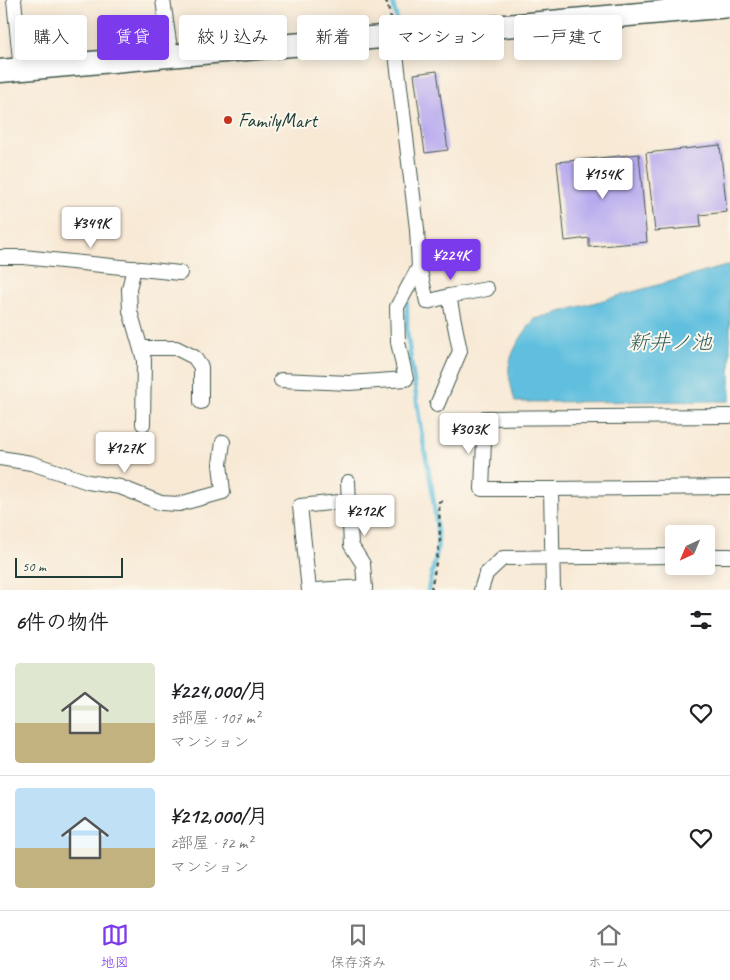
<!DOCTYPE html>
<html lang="ja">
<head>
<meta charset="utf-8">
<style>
  body { margin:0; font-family:Caveat,"Klee One",sans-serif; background:#f6f6f6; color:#202124; height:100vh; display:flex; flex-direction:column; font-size:19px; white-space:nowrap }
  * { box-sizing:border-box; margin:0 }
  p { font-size:16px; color:#757577 }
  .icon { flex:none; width:28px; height:28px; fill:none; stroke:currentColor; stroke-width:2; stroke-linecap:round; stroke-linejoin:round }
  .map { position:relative; height:590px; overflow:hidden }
  .sheet { display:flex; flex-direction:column; background:#fff; flex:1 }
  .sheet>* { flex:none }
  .top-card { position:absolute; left:15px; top:15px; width:700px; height:45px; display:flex; gap:10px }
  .needle { width:32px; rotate:224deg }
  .controls { position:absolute; left:665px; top:525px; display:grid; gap:10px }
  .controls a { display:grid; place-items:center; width:50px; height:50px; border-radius:5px; background:#fff; box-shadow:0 2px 12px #0003; font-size:25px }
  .scale { position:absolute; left:15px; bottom:12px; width:108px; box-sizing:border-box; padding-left:5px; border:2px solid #1f3d34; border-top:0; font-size:14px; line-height:18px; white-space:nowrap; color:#1f3d34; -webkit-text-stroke:4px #fbf7ec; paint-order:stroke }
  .price { position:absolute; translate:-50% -42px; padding:0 11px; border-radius:5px; background:#fff; color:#222; font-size:16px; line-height:32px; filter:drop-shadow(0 1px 2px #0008) }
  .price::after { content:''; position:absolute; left:50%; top:30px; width:15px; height:11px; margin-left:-8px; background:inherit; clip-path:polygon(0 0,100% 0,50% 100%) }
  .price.current { background:#7c3aed; color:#fff }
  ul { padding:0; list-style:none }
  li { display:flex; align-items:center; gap:15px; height:125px; padding:0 15px }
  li+li { border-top:1px solid #e0e0e0 }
  li span { display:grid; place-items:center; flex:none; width:140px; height:100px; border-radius:5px; color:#555 }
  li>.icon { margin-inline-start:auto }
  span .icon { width:60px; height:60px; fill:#fffc; stroke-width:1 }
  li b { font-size:21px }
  h2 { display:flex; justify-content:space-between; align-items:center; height:60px; padding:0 15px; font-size:21px }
  .chip { padding:0 18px; border-radius:5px; background:#fff; box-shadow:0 2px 12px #0003; font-size:18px; line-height:45px }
  .chip.current { background:#7c3aed; color:#fff }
  .menu { display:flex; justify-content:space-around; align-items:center; height:70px; border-top:1px solid #e0e0e0; background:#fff; font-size:14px; color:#757577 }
  .menu a { display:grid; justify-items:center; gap:2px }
  .menu .current { color:#7c3aed }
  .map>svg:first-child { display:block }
  .water { fill:#60bfde; stroke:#407e89 }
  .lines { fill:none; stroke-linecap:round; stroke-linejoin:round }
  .stream { stroke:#60bfde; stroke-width:4.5 }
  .building { fill:#b8aaee }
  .street-casing { stroke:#40574c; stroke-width:16 }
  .primary-casing { stroke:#40574c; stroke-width:25 }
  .path { stroke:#40574c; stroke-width:2.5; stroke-dasharray:4 4; stroke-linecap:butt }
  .street { stroke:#fff; stroke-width:14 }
  .primary { stroke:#fff; stroke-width:22 }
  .poi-dot { fill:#c8321e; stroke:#fbf7ec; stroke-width:2 }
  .labels { text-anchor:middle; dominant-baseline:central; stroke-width:4; stroke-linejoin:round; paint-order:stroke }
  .poi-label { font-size:20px; fill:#1f3d34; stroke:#fbf7ec; text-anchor:start }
  .water-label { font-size:21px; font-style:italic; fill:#2f5e5e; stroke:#fbf7ec }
</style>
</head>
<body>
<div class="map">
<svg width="730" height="590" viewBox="0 0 730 590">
  <rect width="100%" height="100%" fill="#fbf7ec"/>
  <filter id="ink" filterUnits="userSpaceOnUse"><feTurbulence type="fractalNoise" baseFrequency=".02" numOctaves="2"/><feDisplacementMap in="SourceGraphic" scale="10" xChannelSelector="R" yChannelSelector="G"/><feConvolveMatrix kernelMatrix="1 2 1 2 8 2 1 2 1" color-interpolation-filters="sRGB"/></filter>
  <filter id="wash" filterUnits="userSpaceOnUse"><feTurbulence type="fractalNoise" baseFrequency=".0096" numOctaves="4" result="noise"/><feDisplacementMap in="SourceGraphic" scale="20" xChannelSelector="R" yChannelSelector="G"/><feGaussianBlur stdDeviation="1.12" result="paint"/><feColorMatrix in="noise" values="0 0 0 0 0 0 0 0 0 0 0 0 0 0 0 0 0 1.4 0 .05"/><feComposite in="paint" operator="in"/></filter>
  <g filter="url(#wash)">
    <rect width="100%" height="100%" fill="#f8e9d5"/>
    <path class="water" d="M730,265v136l-215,1c-2,-10 -7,-25 -6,-35 2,-17 15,-35 26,-48z"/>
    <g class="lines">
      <g class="stream">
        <path d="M392,0l6,24"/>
        <path d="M424,243l2,12"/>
        <path d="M408,298l-1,3v31l14,98 11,59 6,48 -1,15 -9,38"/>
      </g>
    </g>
    <g id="blocks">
      <g class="building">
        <path d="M437,71l11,79 -23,3 -11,-79z"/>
        <path d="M720,145l7,67 -27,3 1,12 -46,4 -9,-78z"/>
        <path d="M639,154l8,88 -58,5v-9l-24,3 -8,-79z"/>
      </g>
    </g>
  </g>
  <g filter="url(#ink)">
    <use href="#blocks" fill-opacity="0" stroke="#40574c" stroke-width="1"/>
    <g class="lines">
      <defs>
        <g id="street">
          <path d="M14,0l7,70"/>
          <path d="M163,0l8,56"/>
          <path d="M0,257h23l157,16"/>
          <path d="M419,267l8,35 22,-6 38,-7"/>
          <path d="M134,268l-5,21 1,22 14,49 -1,64"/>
          <path d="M141,348h35l18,9 7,10v35"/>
          <path d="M281,380l68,3 57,-4 -8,-37 -1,-35 22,-40 -2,-38 -23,-192"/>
          <path d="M437,405l23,-54 -11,-55"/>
          <path d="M730,416l-245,2 -3,71h69l179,-2"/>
          <path d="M0,458l31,5 57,19 32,5 41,16 18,1 44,-12 -3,-28 3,-22"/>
          <path d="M348,482l3,63 12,19 2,26"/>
          <path d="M551,489l2,101"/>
          <path d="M706,556h24"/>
          <path d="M309,590l-9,-84 49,-5"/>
          <path d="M316,590l49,-3"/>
          <path d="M481,590l5,-16 17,-16 171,-2"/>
        </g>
        <path id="primary" d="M0,71l730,-65"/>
      </defs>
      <use href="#street" class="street-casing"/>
      <use href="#primary" class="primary-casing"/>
      <g class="path">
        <path d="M386,0l5,18"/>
        <path d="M431,590l9,-49 -1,-39 7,-2"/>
      </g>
      <use href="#street" class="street"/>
      <use href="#primary" class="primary"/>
    </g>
  </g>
  <circle class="poi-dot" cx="228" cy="120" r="5"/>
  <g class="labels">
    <g class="poi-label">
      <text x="238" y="120">FamilyMart</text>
    </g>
    <g class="water-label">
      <text x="670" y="342">新井ノ池</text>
    </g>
  </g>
</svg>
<div class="controls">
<a><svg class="needle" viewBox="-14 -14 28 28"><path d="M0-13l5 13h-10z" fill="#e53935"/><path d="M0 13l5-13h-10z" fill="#757577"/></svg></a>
</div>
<div class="scale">50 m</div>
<b class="price" style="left:603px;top:200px">¥154K</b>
<b class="price" style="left:91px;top:249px">¥349K</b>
<b class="price current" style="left:451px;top:281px">¥224K</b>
<b class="price" style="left:469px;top:455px">¥303K</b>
<b class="price" style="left:125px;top:474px">¥127K</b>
<b class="price" style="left:365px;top:537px">¥212K</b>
<div class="top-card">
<a class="chip">購入</a>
<a class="chip current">賃貸</a>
<a class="chip">絞り込み</a>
<a class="chip">新着</a>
<a class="chip">マンション</a>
<a class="chip">一戸建て</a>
</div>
</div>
<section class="sheet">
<h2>6件の物件<svg class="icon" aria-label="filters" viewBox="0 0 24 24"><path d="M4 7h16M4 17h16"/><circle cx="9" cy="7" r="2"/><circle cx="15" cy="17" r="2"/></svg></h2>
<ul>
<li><span style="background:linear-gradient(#dfe7d0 60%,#c2b280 0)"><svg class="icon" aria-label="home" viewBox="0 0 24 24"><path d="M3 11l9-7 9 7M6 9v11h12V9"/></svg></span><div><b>¥224,000/月</b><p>3部屋 · 107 m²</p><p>マンション</p></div><svg class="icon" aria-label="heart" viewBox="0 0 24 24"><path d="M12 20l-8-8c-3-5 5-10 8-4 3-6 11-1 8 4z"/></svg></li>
<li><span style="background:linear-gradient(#bfe0f5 60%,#c2b280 0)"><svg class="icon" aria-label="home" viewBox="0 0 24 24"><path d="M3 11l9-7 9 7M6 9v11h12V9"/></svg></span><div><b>¥212,000/月</b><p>2部屋 · 72 m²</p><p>マンション</p></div><svg class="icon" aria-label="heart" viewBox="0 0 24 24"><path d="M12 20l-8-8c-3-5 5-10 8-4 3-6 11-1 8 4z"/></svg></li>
</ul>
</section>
<nav class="menu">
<a class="current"><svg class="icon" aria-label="map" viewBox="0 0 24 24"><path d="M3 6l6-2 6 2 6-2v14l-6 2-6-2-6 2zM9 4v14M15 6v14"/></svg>地図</a>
<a><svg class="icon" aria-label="saved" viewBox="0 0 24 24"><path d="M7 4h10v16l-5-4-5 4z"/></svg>保存済み</a>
<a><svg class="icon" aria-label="home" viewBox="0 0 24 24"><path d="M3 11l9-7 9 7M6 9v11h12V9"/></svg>ホーム</a>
</nav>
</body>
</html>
